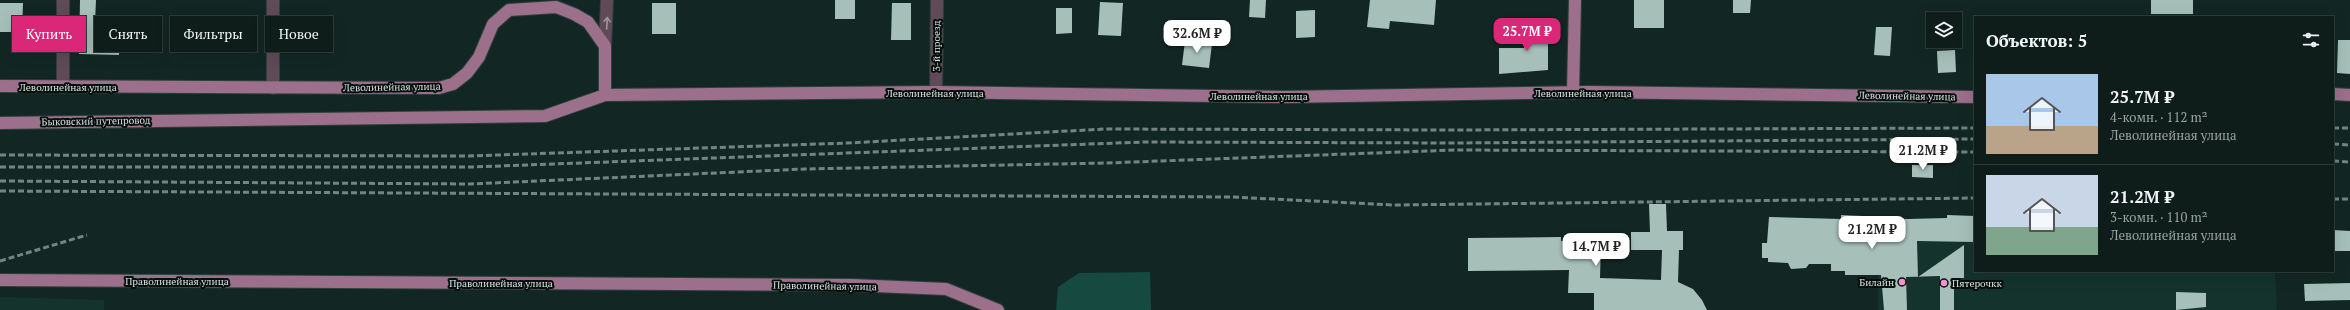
<!DOCTYPE html>
<html lang="ru">
<head>
<meta charset="utf-8">
<style>
  body { margin:0; font-family:"PT Serif",serif; background:#1c2a27; color:#f1f3f6; height:100vh; display:flex; flex-direction:column; font-size:15px; white-space:nowrap }
  * { box-sizing:border-box; margin:0 }
  p { font-size:13px; color:#9ba2a2 }
  .icon { flex:none; width:22px; height:22px; fill:none; stroke:currentColor; stroke-width:2; stroke-linecap:round; stroke-linejoin:round }
  .map { position:relative; flex:1; overflow:hidden }
  .drawer { position:absolute; left:1974px; top:16px; width:360px; height:256px; display:flex; flex-direction:column; background:#0e1d1a; border-radius:0px; box-shadow:0 4px 16px #0002,0 0 0 1px #2e3b39 }
  .drawer>* { flex:none }
  .banner { position:absolute; left:12px; top:16px; width:380px; height:36px; display:flex; gap:8px }
  .tools { position:absolute; left:1926px; top:12px; display:grid; gap:8px }
  .tools a { display:grid; place-items:center; width:36px; height:36px; border-radius:0px; background:#0e1d1a; box-shadow:0 4px 16px #0002,0 0 0 1px #2e3b39; font-size:20px }
  .price { position:absolute; translate:-50% -34px; padding:0 9px; border-radius:8px; background:#fff; color:#222; font-size:13px; line-height:26px; filter:drop-shadow(0 1px 2px #0008) }
  .price::after { content:''; position:absolute; left:50%; top:24px; width:12px; height:9px; margin-left:-6px; background:inherit; clip-path:polygon(0 0,100% 0,50% 100%) }
  .price.selected { background:#db2777; color:#fff }
  ul { padding:0; list-style:none }
  li { display:flex; align-items:center; gap:12px; height:100px; padding:0 12px }
  li+li { border-top:1px solid #2e3b39 }
  li span { display:grid; place-items:center; flex:none; width:112px; height:80px; border-radius:0px; color:#555 }
  li>.icon { margin-inline-start:auto }
  span .icon { width:48px; height:48px; fill:#fffc; stroke-width:1 }
  li b { font-size:17px }
  h2 { display:flex; justify-content:space-between; align-items:center; height:48px; padding:0 12px; font-size:17px }
  .tag { padding:0 14px; border-radius:0px; background:#0e1d1a; box-shadow:0 4px 16px #0002,0 0 0 1px #2e3b39; font-size:14px; line-height:36px }
  .tag.selected { background:#db2777; color:#fff }
  .map>svg:first-child { display:block }
  .built { fill:#14332d }
  .green { fill:#164940 }
  .building { fill:#a6bfb9 }
  .lines { fill:none; stroke-linecap:round; stroke-linejoin:round }
  .minor-casing { stroke:#2e413e; stroke-width:14 }
  .major-casing { stroke:#2e413e; stroke-width:14 }
  .minor { stroke:#604a57; stroke-width:12 }
  .major { stroke:#9c6f8b; stroke-width:12 }
  .rail { stroke:#748581; stroke-width:3; stroke-dasharray:6 3; stroke-linecap:butt }
  .oneway { stroke:#9c979c }
  .poi-dot { fill:#f591d2; stroke:#060e0c; stroke-width:1.5 }
  .labels { text-anchor:middle; dominant-baseline:central; stroke-width:4; stroke-linejoin:round; paint-order:stroke }
  .street-label { font-size:10px; fill:#d7e4e1; stroke:#060e0c }
  .poi-label { font-size:10px; fill:#d7e4e1; stroke:#060e0c; text-anchor:end }
</style>
</head>
<body>
<div class="map">
<svg width="2350" height="310" viewBox="0 0 2350 310">
  <rect width="100%" height="100%" fill="#122723"/>
  <g class="built">
    <path d="M1896,222l79,1v48h300l2,39h-399v-33z"/>
    <path d="M0,297l104,3v10h-104z"/>
  </g>
  <path class="green" d="M1150,272l1,38h-95l2,-23 21,-14z"/>
  <g class="building">
    <path d="M80,0h16l-1,22h24v33l-40,-1z"/>
    <rect x="835" y="0" width="20" height="19"/>
    <path d="M1250,0h16l-1,18 -16,-1z"/>
    <path d="M1370,0h66l-2,25 -44,-4 -1,8 -22,-2z"/>
    <rect x="1634" y="0" width="30" height="28"/>
    <path d="M1733,0h18l-1,13h-17z"/>
    <rect x="2151" y="0" width="42" height="14"/>
    <path d="M1100,2l23,1 -2,33 -23,-1z"/>
    <path d="M0,3h23l-1,29h-22z"/>
    <rect x="652" y="3" width="24" height="31"/>
    <path d="M892,3h19v37h-20z"/>
    <path d="M1056,8h16v25l-16,1z"/>
    <path d="M1315,10v27l-19,1v-27z"/>
    <path d="M1523,24h25v46l-49,4v-26h25z"/>
    <path d="M1876,27h16l-2,29 -16,-1z"/>
    <path d="M2338,40h12v34l-13,-1z"/>
    <path d="M1185,41l27,3 -3,24 -27,-3z"/>
    <path d="M1955,50l1,22 -18,1 -1,-22z"/>
    <path d="M1912,165h21v13l-21,-1z"/>
    <path d="M1649,204h17l1,27h16v19h-4l-1,32 15,7 9,11 5,10h-113v-17h-26l1,-23 -101,1v-33l93,-1v4l40,1 -1,36 61,2 1,-30h-31v-18h19z"/>
    <path d="M1841,215l22,1 -1,2 46,1 39,-1v-3l28,1v26l-58,-1 1,36 46,-32v33h-10v32h-14v-34l-34,1 1,33h-23l-3,-35h-36v-4h-14v-7h-22l-3,4 -15,1 -3,-6 -20,-1v-4h-6v-15h5l2,-26 72,2z"/>
    <path d="M2333,230l17,1v20h-17z"/>
    <path d="M2350,283v17l-45,1 -1,-17z"/>
    <path d="M2176,292l30,1v14l-30,3z"/>
  </g>
  <g class="lines">
    <defs>
      <g id="minor">
        <path d="M273,0v88"/>
        <path d="M605,46l2,-46"/>
        <path d="M63,87v-87"/>
        <path d="M936,92l1,-92"/>
      </g>
      <g id="major">
        <path d="M0,86l439,2 14,-4 14,-11 12,-16 14,-33 16,-14 47,-3 18,7 14,8 17,24v49"/>
        <path d="M1573,93l2,-93"/>
        <path d="M2333,94l17,1"/>
        <path d="M0,123l545,-7 60,-21 331,-3 347,5 306,-5 386,5"/>
        <path d="M0,280l851,5 95,4 52,21"/>
      </g>
    </defs>
    <use href="#minor" class="minor-casing"/>
    <use href="#major" class="major-casing"/>
    <use href="#minor" class="minor"/>
    <use href="#major" class="major"/>
    <g class="rail">
      <path d="M2333,128h17"/>
      <path d="M2333,144l17,1"/>
      <path d="M0,155l469,1 379,-13 257,-14 346,1 524,-2"/>
      <path d="M2333,161l17,1"/>
      <path d="M0,167h472l672,-25 309,1 522,-4"/>
      <path d="M0,181l470,3 335,-15 301,-6 348,-13 521,2"/>
      <path d="M0,191l1232,6 162,8 581,-7"/>
      <path d="M2333,199h17"/>
      <path d="M0,261l87,-26"/>
    </g>
  </g>
  <defs><path id="oneway-shaft" d="M-6 0H5M1.5-3L5.5 0L1.5 3" fill="none" stroke-width="1.6" stroke-linecap="round" stroke-linejoin="round"/></defs>
  <use class="oneway" href="#oneway-shaft" transform="translate(607 23) rotate(-87)"/>
  <g class="poi-dot">
    <circle cx="1902" cy="282" r="4"/>
    <circle cx="1944" cy="283" r="4"/>
  </g>
  <g class="labels">
    <g class="street-label">
      <text transform="translate(936 46) rotate(-90)">3-й проезд</text>
      <text x="68" y="87">Леволинейная улица</text>
      <text transform="translate(392 87) rotate(-1)">Леволинейная улица</text>
      <text x="935" y="93">Леволинейная улица</text>
      <text x="1583" y="93">Леволинейная улица</text>
      <text x="1259" y="96">Леволинейная улица</text>
      <text transform="translate(1907 96) rotate(1)">Леволинейная улица</text>
      <text transform="translate(96 121) rotate(-1)">Быковский путепровод</text>
      <text x="177" y="281">Праволинейная улица</text>
      <text x="501" y="283">Праволинейная улица</text>
      <text transform="translate(825 286) rotate(1)">Праволинейная улица</text>
    </g>
    <g class="poi-label">
      <text x="1894" y="282">Билайн</text>
      <text x="1952" y="283" text-anchor="start">Пятерочкк</text>
    </g>
  </g>
</svg>
<div class="tools">
<a><svg class="icon" aria-label="layers" viewBox="0 0 24 24"><path d="M12 4l9 5-9 5-9-5zM3 14l9 5 9-5"/></svg></a>
</div>
<b class="price selected" style="left:1527px;top:52px">25.7M ₽</b>
<b class="price" style="left:1197px;top:54px">32.6M ₽</b>
<b class="price" style="left:1923px;top:171px">21.2M ₽</b>
<b class="price" style="left:1872px;top:250px">21.2M ₽</b>
<b class="price" style="left:1596px;top:267px">14.7M ₽</b>
<div class="banner">
<a class="tag selected">Купить</a>
<a class="tag">Снять</a>
<a class="tag">Фильтры</a>
<a class="tag">Новое</a>
</div>
<section class="drawer">
<h2>Объектов: 5<svg class="icon" aria-label="filters" viewBox="0 0 24 24"><path d="M4 7h16M4 17h16"/><circle cx="9" cy="7" r="2"/><circle cx="15" cy="17" r="2"/></svg></h2>
<ul>
<li><span style="background:linear-gradient(#a9c7e8 65%,#b9a48a 0)"><svg class="icon" aria-label="home" viewBox="0 0 24 24"><path d="M3 11l9-7 9 7M6 9v11h12V9"/></svg></span><div><b>25.7M ₽</b><p>4-комн. · 112 m²</p><p>Леволинейная улица</p></div></li>
<li><span style="background:linear-gradient(#c9d6e8 65%,#7fa58c 0)"><svg class="icon" aria-label="home" viewBox="0 0 24 24"><path d="M3 11l9-7 9 7M6 9v11h12V9"/></svg></span><div><b>21.2M ₽</b><p>3-комн. · 110 m²</p><p>Леволинейная улица</p></div></li>
</ul>
</section>
</div>
</body>
</html>
